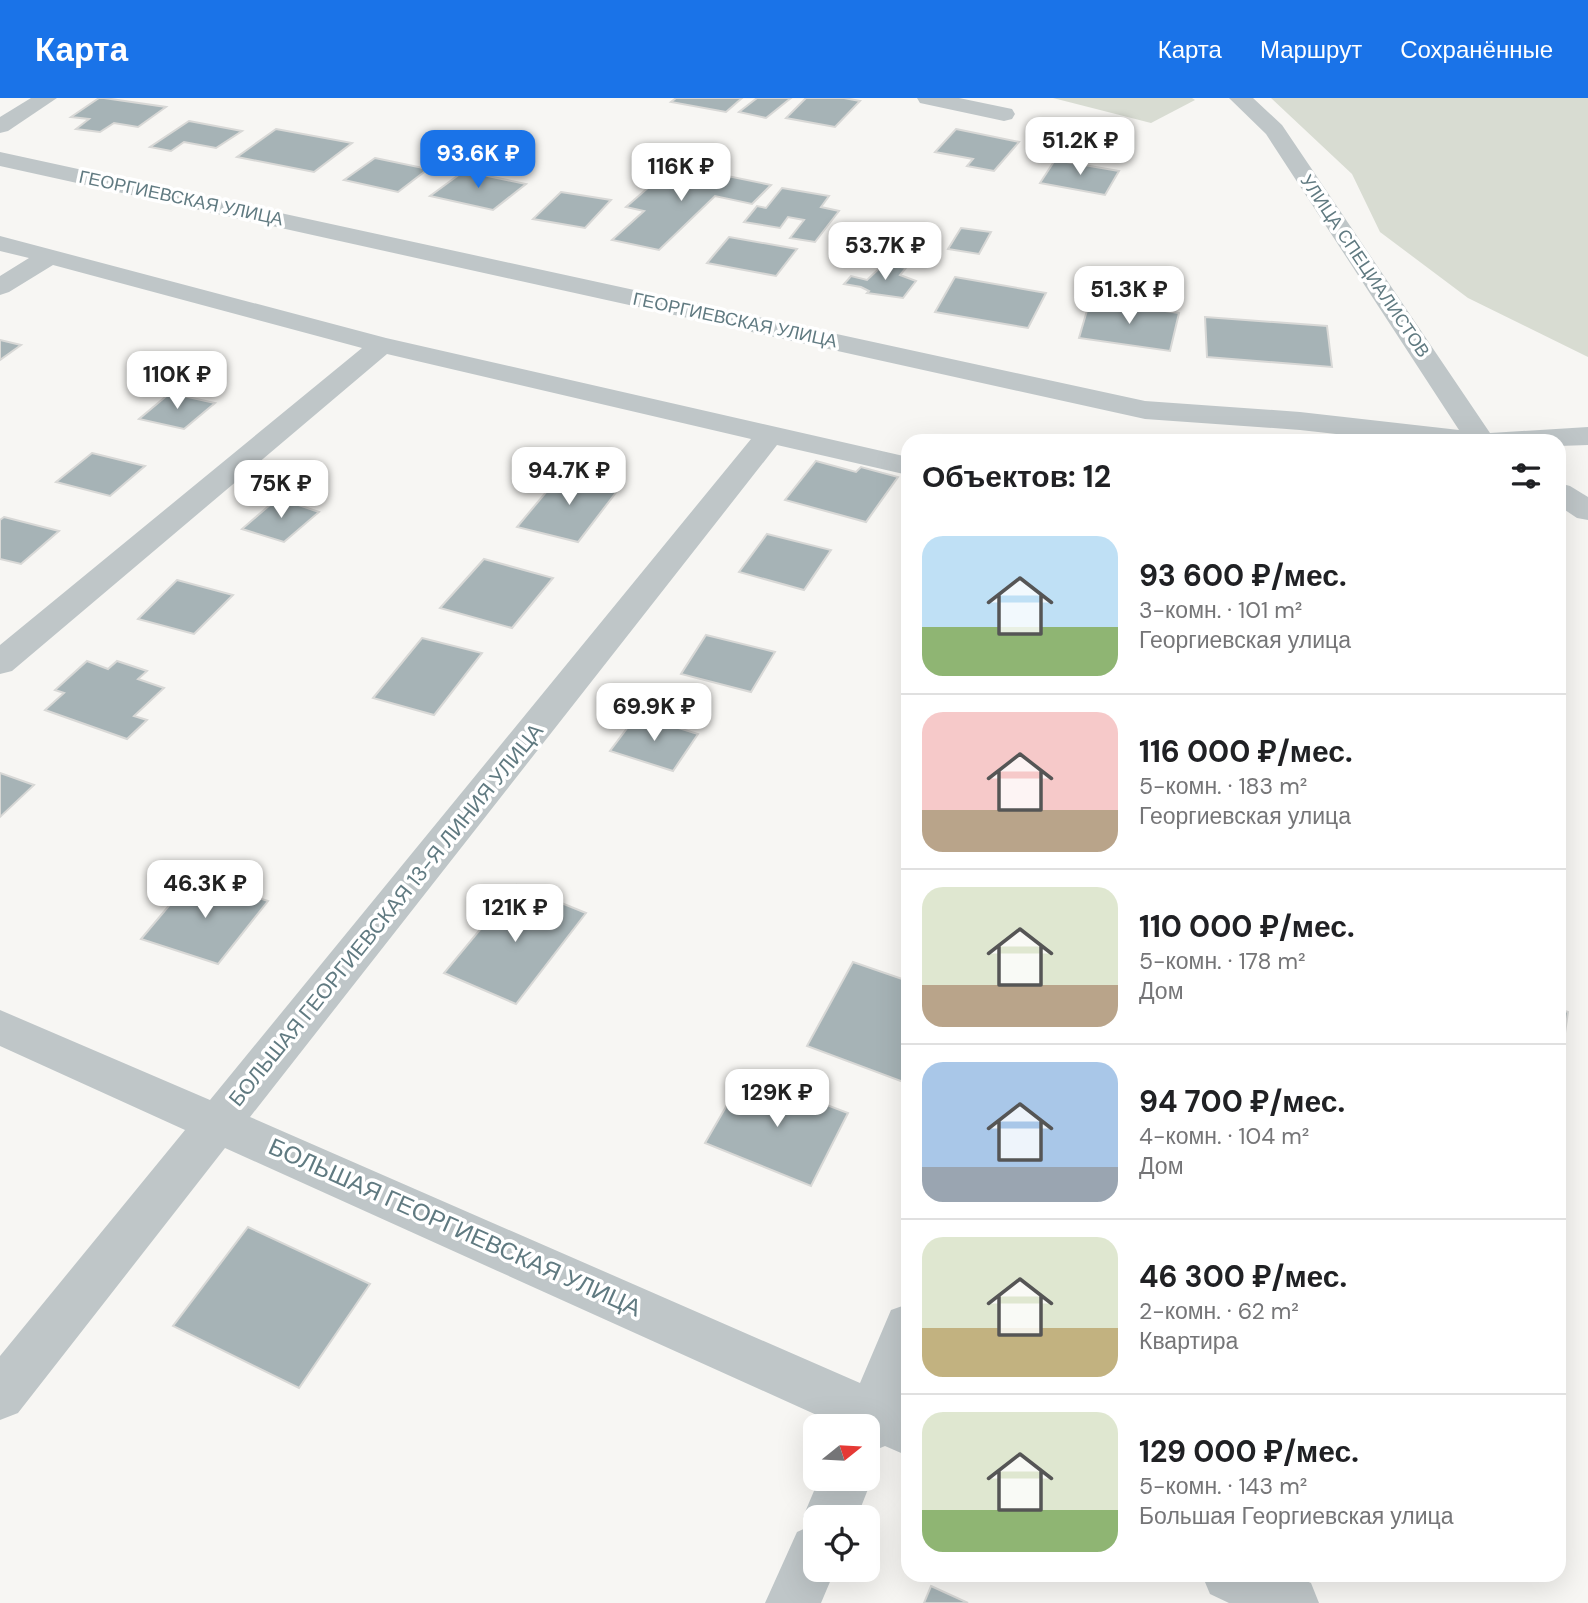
<!DOCTYPE html>
<html lang="ru">
<head>
<meta charset="utf-8">
<style>
  body { margin:0; font-family:"DM Sans",sans-serif; background:#f2f2f2; color:#202124; height:100vh; display:flex; flex-direction:column; font-size:26px; white-space:nowrap }
  * { box-sizing:border-box; margin:0 }
  p { font-size:23px; color:#757577 }
  .icon { flex:none; width:38px; height:38px; fill:none; stroke:currentColor; stroke-width:2; stroke-linecap:round; stroke-linejoin:round }
  .map { position:relative; flex:1; overflow:hidden }
  .side { position:absolute; left:901px; top:336px; width:665px; height:1148px; display:flex; flex-direction:column; background:#fff; border-radius:21px; box-shadow:0 7px 28px #0002 }
  .side>* { flex:none }
  .needle { width:46px; rotate:72deg }
  .fabs { position:absolute; left:803px; top:1316px; display:grid; gap:14px }
  .fabs a { display:grid; place-items:center; width:77px; height:77px; border-radius:14px; background:#fff; box-shadow:0 7px 28px #0002; font-size:35px }
  .price { position:absolute; translate:-50% -60px; padding:0 16px; border-radius:14px; background:#fff; color:#222; font-size:23px; line-height:46px; filter:drop-shadow(0 2px 4px #0008) }
  .price::after { content:''; position:absolute; left:50%; top:42px; width:21px; height:16px; margin-left:-10px; background:inherit; clip-path:polygon(0 0,100% 0,50% 100%) }
  .price.active { background:#1a73e8; color:#fff }
  ul { padding:0; list-style:none }
  li { display:flex; align-items:center; gap:21px; height:175px; padding:0 21px }
  li+li { border-top:2px solid #e0e0e0 }
  li span { display:grid; place-items:center; flex:none; width:196px; height:140px; border-radius:21px; color:#555 }
  li>.icon { margin-inline-start:auto }
  span .icon { width:84px; height:84px; fill:#fffc; stroke-width:1 }
  li b { font-size:30px }
  h2 { display:flex; justify-content:space-between; align-items:center; height:84px; padding:0 21px; font-size:30px }
  header { display:flex; align-items:center; gap:42px; box-sizing:border-box; height:98px; padding:0 35px; background:#1a73e8; color:#fff }
  header strong { font-size:33px }
  nav { display:flex; gap:38px; margin-inline-start:auto; font-size:24px }
  .map>svg:first-child { display:block }
  .green { fill:#d8dcd2 }
  .building { fill:#a6b3b6; stroke:#d8d8d6; stroke-width:2 }
  .lines { fill:none; stroke-linecap:round; stroke-linejoin:round }
  .minor { fill:#bfc6c8; fill-rule:evenodd }
  .labels { text-anchor:middle; dominant-baseline:central; stroke-width:7; stroke-linejoin:round; paint-order:stroke }
  .far-street-label { font-size:18px; fill:#607a81; stroke:#fff }
  .street-label { font-size:21px; fill:#607a81; stroke:#fff }
  .near-street-label { font-size:24px; fill:#607a81; stroke:#fff }
</style>
</head>
<body>
<header>
<strong>Карта</strong>
<nav><a>Карта</a><a>Маршрут</a><a>Сохранённые</a></nav>
</header>
<div class="map">
<svg width="1588" height="1505" viewBox="0 0 1588 1505">
  <rect width="100%" height="100%" fill="#f7f6f3"/>
  <g class="green">
    <path d="M1053,0h139l3,2 -44,23z"/>
    <path d="M1271,0h317v259l-120,-59 -88,-66 -28,-58z"/>
  </g>
  <g class="building">
    <path d="M99,0h5l62,9 -28,20 -24,-4 -14,9 -24,-3 13,-10 -18,-2z"/>
    <path d="M676,0h66l-16,14 -55,-10z"/>
    <path d="M757,0h34l-25,20 -27,-6z"/>
    <path d="M806,0h38l16,3 -25,26 -49,-9z"/>
    <path d="M189,23l53,10 -26,17 -32,-6 -13,9 -21,-4z"/>
    <path d="M276,31l76,14 -38,29 -77,-15z"/>
    <path d="M956,31l63,13 -25,29 -27,-5 6,-7 -38,-7z"/>
    <path d="M375,60l53,11 -30,23 -54,-12z"/>
    <path d="M1055,62l64,11 -14,24 -65,-12z"/>
    <path d="M674,67l97,20 -19,19 -37,-8 -56,54 -47,-10 32,-29 -18,-4z"/>
    <path d="M464,73l62,13 -33,26 -63,-14z"/>
    <path d="M782,90l47,8 -8,11 18,4 -24,31 -25,-4 14,-18 -16,-3 -8,11 -36,-6 13,-16 9,2z"/>
    <path d="M561,94l50,8 -26,28 -52,-9z"/>
    <path d="M961,130l30,4 -12,22 -31,-5z"/>
    <path d="M729,139l68,12 -21,27 -69,-13z"/>
    <path d="M884,166l22,4 -6,7 16,6 -13,17 -36,-5 2,-2 -8,-4 -17,-3 7,-8 16,4z"/>
    <path d="M955,179l91,16 -18,35 -93,-16z"/>
    <path d="M1090,202l89,13 -9,38 -91,-13z"/>
    <path d="M1205,219l122,9 5,41 -125,-10z"/>
    <path d="M0,242l21,5 -21,15z"/>
    <path d="M170,295l45,10 -31,26 -45,-10z"/>
    <path d="M92,355l53,13 -35,30 -54,-14z"/>
    <path d="M816,363l40,11 5,-5 37,10 -32,45 -81,-22z"/>
    <path d="M562,375l59,13 -43,56 -61,-15z"/>
    <path d="M278,400l41,14 -35,30 -42,-13z"/>
    <path d="M4,419l55,14 -38,33 -21,-5v-39z"/>
    <path d="M767,436l64,16 -27,40 -65,-18z"/>
    <path d="M484,461l69,19 -41,50 -72,-20z"/>
    <path d="M177,482l56,15 -39,39 -56,-15z"/>
    <path d="M706,537l69,17 -24,40 -70,-18z"/>
    <path d="M422,540l60,15 -48,62 -61,-17z"/>
    <path d="M87,563l21,8 9,-8 30,10 -9,8 26,9 -30,28 13,4 -20,19 -82,-29 19,-17 -9,-3z"/>
    <path d="M637,617l61,19 -25,37 -63,-20z"/>
    <path d="M0,675l34,12 -34,32z"/>
    <path d="M193,779l75,24 -50,63 -77,-25z"/>
    <path d="M517,787l69,28 -70,91 -72,-31z"/>
    <path d="M853,864l55,19v97l-2,5 -99,-37z"/>
    <path d="M1559,911l9,3 -7,49 -2,-1z"/>
    <path d="M745,976l103,39 -37,73 -106,-43z"/>
    <path d="M248,1129l122,57 -71,104 -126,-62z"/>
    <path d="M931,1488l37,17h-44z"/>
  </g>
  <g class="lines">
    <g class="minor">
      <path d="M31,0h26l-49,33 -8,2v-16z"/>
      <path d="M917,0h42l53,11 3,5 -3,5 -8,2 -84,-18z"/>
      <path d="M1229,0h24l29,27 208,308 98,-6v18l-29,1v-5h-160l-99,-11 -155,-11 -1145,-253v-14l1145,249 155,11 159,18 -193,-296z"/>
      <path d="M0,138l386,102 522,119v18l-131,-30 -527,672 610,266 31,-73 17,-6v86l-5,12 5,2v52l-23,-10 -17,7v-27h-27l-616,-278 -207,265 -18,7v-64l185,-226 -185,-84v-36l210,90 541,-661 -364,-85 -375,317 -12,3v-29l362,-297 -309,-83 -44,27 -9,3v-19l29,-18 -29,-7z"/>
      <path d="M1559,385l11,3 18,11v23l-11,-2 -18,-12z"/>
      <path d="M868,1371l4,10 -15,38h-41v53h19l-14,33h-56l32,-71 11,-5 -5,-10 16,-38h49z"/>
      <path d="M1202,1477h90l19,8 8,20h-90l-19,-9z"/>
    </g>
  </g>
  <g class="labels">
    <g class="far-street-label">
      <text transform="translate(181 100) rotate(12)">ГЕОРГИЕВСКАЯ УЛИЦА</text>
      <text transform="translate(1365 168) rotate(56)">УЛИЦА СПЕЦИАЛИСТОВ</text>
      <text transform="translate(735 222) rotate(12)">ГЕОРГИЕВСКАЯ УЛИЦА</text>
    </g>
    <g class="street-label">
      <text transform="translate(386 817) rotate(-51)">БОЛЬШАЯ ГЕОРГИЕВСКАЯ 13-Я ЛИНИЯ УЛИЦА</text>
    </g>
    <g class="near-street-label">
      <text transform="translate(455 1129) rotate(24)">БОЛЬШАЯ ГЕОРГИЕВСКАЯ УЛИЦА</text>
    </g>
  </g>
</svg>
<div class="fabs">
<a><svg class="needle" viewBox="-14 -14 28 28"><path d="M0-13l5 13h-10z" fill="#e53935"/><path d="M0 13l5-13h-10z" fill="#757577"/></svg></a>
<a><svg class="icon" aria-label="locate" viewBox="0 0 24 24"><circle cx="12" cy="12" r="6"/><path d="M12 2v4M12 18v4M2 12h4M18 12h4"/></svg></a>
</div>
<b class="price" style="left:1080px;top:79px">51.2K ₽</b>
<b class="price active" style="left:478px;top:92px">93.6K ₽</b>
<b class="price" style="left:681px;top:105px">116K ₽</b>
<b class="price" style="left:885px;top:184px">53.7K ₽</b>
<b class="price" style="left:1129px;top:228px">51.3K ₽</b>
<b class="price" style="left:177px;top:313px">110K ₽</b>
<b class="price" style="left:569px;top:409px">94.7K ₽</b>
<b class="price" style="left:281px;top:422px">75K ₽</b>
<b class="price" style="left:654px;top:645px">69.9K ₽</b>
<b class="price" style="left:205px;top:822px">46.3K ₽</b>
<b class="price" style="left:515px;top:846px">121K ₽</b>
<b class="price" style="left:777px;top:1031px">129K ₽</b>
<section class="side">
<h2>Объектов: 12<svg class="icon" aria-label="filters" viewBox="0 0 24 24"><path d="M4 7h16M4 17h16"/><circle cx="9" cy="7" r="2"/><circle cx="15" cy="17" r="2"/></svg></h2>
<ul>
<li><span style="background:linear-gradient(#bfe0f5 65%,#8fb573 0)"><svg class="icon" aria-label="home" viewBox="0 0 24 24"><path d="M3 11l9-7 9 7M6 9v11h12V9"/></svg></span><div><b>93 600 ₽/мес.</b><p>3-комн. · 101 m²</p><p>Георгиевская улица</p></div></li>
<li><span style="background:linear-gradient(#f6c9c9 70%,#b9a48a 0)"><svg class="icon" aria-label="home" viewBox="0 0 24 24"><path d="M3 11l9-7 9 7M6 9v11h12V9"/></svg></span><div><b>116 000 ₽/мес.</b><p>5-комн. · 183 m²</p><p>Георгиевская улица</p></div></li>
<li><span style="background:linear-gradient(#dfe7d0 70%,#b9a48a 0)"><svg class="icon" aria-label="home" viewBox="0 0 24 24"><path d="M3 11l9-7 9 7M6 9v11h12V9"/></svg></span><div><b>110 000 ₽/мес.</b><p>5-комн. · 178 m²</p><p>Дом</p></div></li>
<li><span style="background:linear-gradient(#a9c7e8 75%,#9aa5b1 0)"><svg class="icon" aria-label="home" viewBox="0 0 24 24"><path d="M3 11l9-7 9 7M6 9v11h12V9"/></svg></span><div><b>94 700 ₽/мес.</b><p>4-комн. · 104 m²</p><p>Дом</p></div></li>
<li><span style="background:linear-gradient(#dfe7d0 65%,#c2b280 0)"><svg class="icon" aria-label="home" viewBox="0 0 24 24"><path d="M3 11l9-7 9 7M6 9v11h12V9"/></svg></span><div><b>46 300 ₽/мес.</b><p>2-комн. · 62 m²</p><p>Квартира</p></div></li>
<li><span style="background:linear-gradient(#dfe7d0 70%,#8fb573 0)"><svg class="icon" aria-label="home" viewBox="0 0 24 24"><path d="M3 11l9-7 9 7M6 9v11h12V9"/></svg></span><div><b>129 000 ₽/мес.</b><p>5-комн. · 143 m²</p><p>Большая Георгиевская улица</p></div></li>
</ul>
</section>
</div>
</body>
</html>
